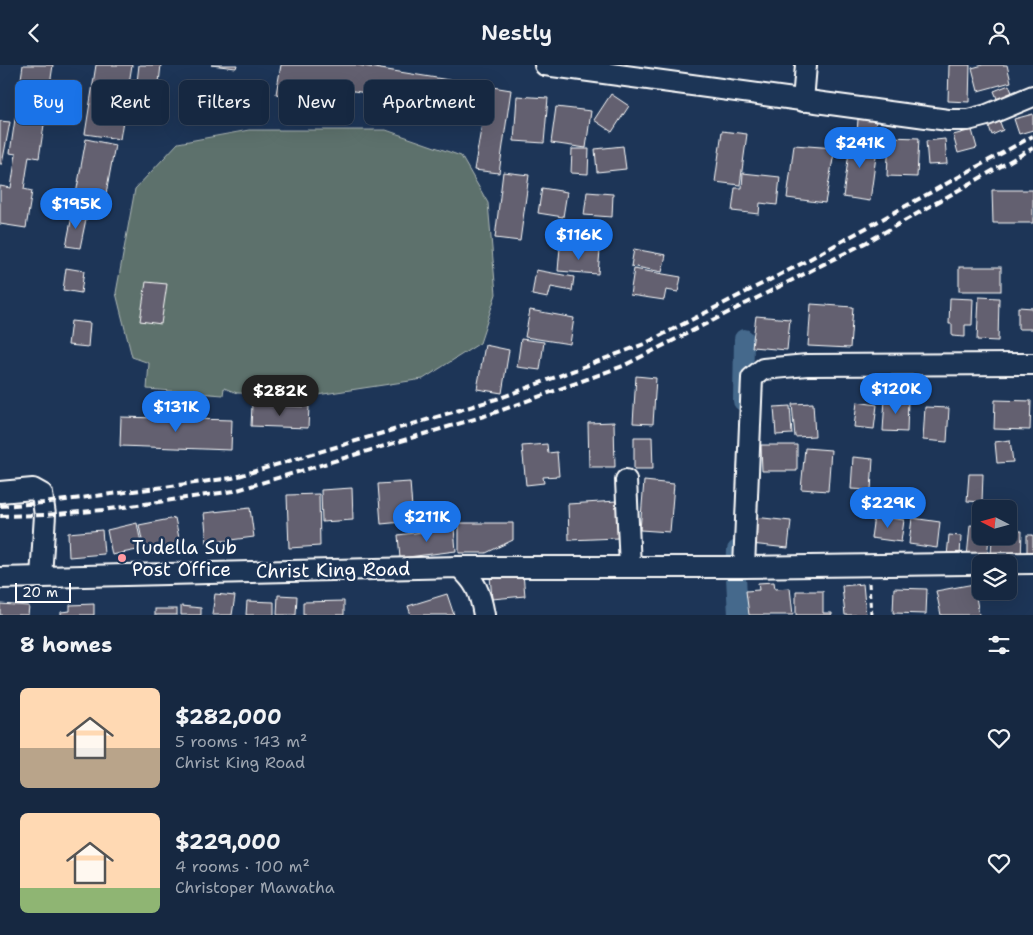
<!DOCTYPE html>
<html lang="en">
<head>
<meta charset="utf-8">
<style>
  body { margin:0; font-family:"Shantell Sans",sans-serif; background:#23344c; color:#f1f3f6; height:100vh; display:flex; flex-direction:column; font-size:19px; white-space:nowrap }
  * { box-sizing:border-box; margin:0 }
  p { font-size:16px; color:#9ea6b1 }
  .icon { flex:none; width:28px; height:28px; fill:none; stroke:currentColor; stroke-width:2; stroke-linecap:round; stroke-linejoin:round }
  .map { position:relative; height:550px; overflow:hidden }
  .sheet { display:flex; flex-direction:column; background:#162841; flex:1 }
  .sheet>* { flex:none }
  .hud { position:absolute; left:15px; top:15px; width:500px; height:45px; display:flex; gap:10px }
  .needle { width:32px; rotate:276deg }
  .fabs { position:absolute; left:972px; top:435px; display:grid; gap:10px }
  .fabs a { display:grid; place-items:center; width:45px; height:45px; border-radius:8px; background:#162841; box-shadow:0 5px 20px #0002,0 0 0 1px #35445a; font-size:25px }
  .scale { position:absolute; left:15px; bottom:12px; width:56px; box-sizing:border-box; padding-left:5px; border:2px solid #fff; border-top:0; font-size:14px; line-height:18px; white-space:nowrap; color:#fff; -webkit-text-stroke:4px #1d3557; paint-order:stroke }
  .price { position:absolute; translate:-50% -42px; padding:0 11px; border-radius:18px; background:#1a73e8; color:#fff; font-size:16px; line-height:32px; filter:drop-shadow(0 1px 2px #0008) }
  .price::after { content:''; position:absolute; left:50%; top:30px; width:15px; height:11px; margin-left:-8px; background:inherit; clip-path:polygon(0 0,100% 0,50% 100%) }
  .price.on { background:#222; color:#fff }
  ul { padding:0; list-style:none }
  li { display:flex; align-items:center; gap:15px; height:125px; padding:0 20px }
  li span { display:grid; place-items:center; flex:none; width:140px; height:100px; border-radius:8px; color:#555 }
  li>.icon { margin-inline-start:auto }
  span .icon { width:60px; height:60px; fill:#fffc; stroke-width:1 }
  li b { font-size:21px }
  h2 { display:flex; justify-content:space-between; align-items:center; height:60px; padding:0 20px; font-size:21px }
  .chip { padding:0 18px; border-radius:8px; background:#162841; box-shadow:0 5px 20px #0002,0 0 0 1px #35445a; font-size:18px; line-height:45px }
  .chip.on { background:#1a73e8; color:#fff }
  header { display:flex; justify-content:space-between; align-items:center; height:65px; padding:0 20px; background:#162841; font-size:22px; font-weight:600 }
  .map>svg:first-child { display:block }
  .green { fill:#5d716c; stroke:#aeb8b6 }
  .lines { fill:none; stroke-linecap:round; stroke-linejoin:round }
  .canal { stroke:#45698c; stroke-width:20 }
  .building { fill:#64616f; stroke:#fff }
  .minor-casing { stroke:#fff; stroke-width:24 }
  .path { stroke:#fff; stroke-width:3; stroke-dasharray:5 4; stroke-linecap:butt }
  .minor { stroke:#1d3557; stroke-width:20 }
  .rail { stroke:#fff; stroke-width:4; stroke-dasharray:8 4; stroke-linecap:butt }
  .poi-dot { fill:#ff9aa2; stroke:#1d3557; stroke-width:2 }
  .labels { text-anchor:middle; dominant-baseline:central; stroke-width:5; stroke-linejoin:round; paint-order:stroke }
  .poi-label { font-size:19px; fill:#fff; stroke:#1d3557; text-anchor:start }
  .street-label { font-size:19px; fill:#fff; stroke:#1d3557 }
</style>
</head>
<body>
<header><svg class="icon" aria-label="back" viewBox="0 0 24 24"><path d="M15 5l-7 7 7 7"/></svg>Nestly<svg class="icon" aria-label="person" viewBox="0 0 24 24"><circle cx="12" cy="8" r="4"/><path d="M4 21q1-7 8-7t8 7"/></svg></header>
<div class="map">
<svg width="1033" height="550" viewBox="0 0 1033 550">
  <rect width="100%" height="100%" fill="#1d3557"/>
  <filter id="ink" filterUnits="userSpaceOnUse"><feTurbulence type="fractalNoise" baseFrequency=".02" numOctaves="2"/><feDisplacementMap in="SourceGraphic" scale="10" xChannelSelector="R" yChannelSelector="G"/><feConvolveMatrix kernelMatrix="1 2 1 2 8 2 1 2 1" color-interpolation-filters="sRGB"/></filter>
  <g filter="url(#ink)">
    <path class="green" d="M249,65h137l75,26 27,47 8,91 -16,49 -57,36 -106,16 -80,-2 -13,-5 -1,7 -76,-6 2,-26 -17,-6 -16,-64 19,-104 43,-46z"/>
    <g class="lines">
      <g class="canal">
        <path d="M743,336l1,-62"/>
        <path d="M737,485l-1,27 2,38"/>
      </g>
    </g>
    <g class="building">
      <path d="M23,0h30l-14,93 -10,-2 -5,33 8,2 -6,37 -26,-4v-38l11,2 5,-34 -6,-1z"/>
      <path d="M96,0h36l-12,74 -35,-5z"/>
      <path d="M139,0h22l-6,54 -22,-3z"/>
      <path d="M211,0h26l-1,3z"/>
      <path d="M281,0h75l155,25 -12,83 -25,-3 10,-58 -186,-30 -3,15 -19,-3z"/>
      <path d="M949,0h21l-1,37 -21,-1z"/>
      <path d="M983,0h24l4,17 -33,9 -6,-23z"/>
      <path d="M1009,20l4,10 -15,6 -4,-10z"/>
      <path d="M611,29l18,12 -17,26 -18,-12z"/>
      <path d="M517,31l31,2 -4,45 -30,-2z"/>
      <path d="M556,42l35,4 -5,37 -35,-5z"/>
      <path d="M1033,49v16l-14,4 -5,-15z"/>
      <path d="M858,54l18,2 -2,14 -17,-2z"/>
      <path d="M999,55l4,10 -11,5 -4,-11z"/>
      <path d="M0,56l10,1 -8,42h-2z"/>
      <path d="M972,65l5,18 -19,5 -5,-18z"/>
      <path d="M722,66l25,3 -7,51 -25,-3z"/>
      <path d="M851,72l27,4 -8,60 -27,-4z"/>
      <path d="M889,72l30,1 -2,39 -30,-1z"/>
      <path d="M86,74l29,6 -12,65 -29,-5z"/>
      <path d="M945,74l2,25 -19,1 -2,-24z"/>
      <path d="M794,80l41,3 -10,55 -38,-5z"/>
      <path d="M623,81l3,23 -29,3 -2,-23z"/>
      <path d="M572,84h17l-1,25 -17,-1z"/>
      <path d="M503,107l26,3 -9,66 -25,-3z"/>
      <path d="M743,108l37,4 -3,28 -17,-2 -1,11 -27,-3 3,-23h7z"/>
      <path d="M542,123l25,4 -4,25 -25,-4z"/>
      <path d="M992,125h41v33h-40z"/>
      <path d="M587,127l26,2 -1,23 -28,-2z"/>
      <path d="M73,146l14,3 -7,34 -14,-2z"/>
      <path d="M565,155l34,5 -3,21 -34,-5z"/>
      <path d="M560,182l40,3 -2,24 -40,-3z"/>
      <path d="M634,184l32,6 -4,17 -31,-6z"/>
      <rect x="959" y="202" width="42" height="24"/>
      <path d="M66,203l18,3 -3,22 -18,-3z"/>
      <path d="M634,204l47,8 -3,15 -12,-2 -2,10 -34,-5z"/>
      <path d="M536,205l38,7 -2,14 -21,-4 -3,11 -16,-3z"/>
      <path d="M146,217l21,2 -6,40 -21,-3z"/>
      <path d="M979,232l20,1 -1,43 -21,-1z"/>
      <path d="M950,233l23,1 -1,26h-7v12l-13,-1v-12h-3z"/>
      <path d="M811,239l42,3 -3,41 -42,-2z"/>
      <path d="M1018,242l15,1v21h-15z"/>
      <path d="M530,245l44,8 -4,26 -45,-7z"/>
      <path d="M756,251l34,3 -3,31 -35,-3z"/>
      <path d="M71,256l19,2 -2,24 -20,-2z"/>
      <path d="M521,274l23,3 -4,28 -23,-3z"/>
      <path d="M485,280l24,5 -7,43 -25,-4z"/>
      <path d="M636,311l20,2 -3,46 -20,-1z"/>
      <path d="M881,311l29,3 -2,18 -29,-3z"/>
      <path d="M885,333l23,1 -1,33 -24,-1z"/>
      <path d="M995,335l36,1 -1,29 -36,-1z"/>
      <path d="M857,337l20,3 -3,24 -20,-2z"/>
      <path d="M813,338l2,33 -20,1 -3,-33z"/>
      <path d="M252,340l57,2 -1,21 -57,-2z"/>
      <path d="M790,341l2,28 -16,1 -2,-28z"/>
      <path d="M925,342l24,1 -2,34 -24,-2z"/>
      <path d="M121,352l111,3 -1,30 -111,-4z"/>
      <path d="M614,357l1,45h-26l-1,-44z"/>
      <path d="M634,372h18l1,32h-19z"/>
      <path d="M1010,375l3,22 -16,1 -2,-21z"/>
      <path d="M547,379l1,9 9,-1 2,24 -16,1 1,6 -18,2 -4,-39z"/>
      <path d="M761,380h36v26h-35z"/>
      <path d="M805,383l26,2 -3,41 -27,-2z"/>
      <path d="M853,392l20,2 -2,31 -20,-1z"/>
      <path d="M969,409h14l-1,28 -15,-1z"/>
      <path d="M644,416l30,3 -4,48 -30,-2z"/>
      <path d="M410,417l3,39 -32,3 -3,-40z"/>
      <path d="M352,423l1,32 -31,2 -1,-32z"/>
      <path d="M319,429l1,52 -31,2 -2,-53z"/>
      <path d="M617,436l1,37 -49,2 -1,-36z"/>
      <path d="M250,443l4,29 -47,6 -3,-30z"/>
      <path d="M874,451l30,4 -3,22 -30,-4z"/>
      <path d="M754,452l37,4 -3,27 -37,-4z"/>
      <path d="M175,453l6,30 -36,7 -6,-30z"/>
      <path d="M912,453l28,4 -3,26 -28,-4z"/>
      <path d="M137,458l5,26 -30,6 -5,-25z"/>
      <path d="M459,458h54v17l-27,13h-27z"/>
      <path d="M970,460l11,1v10h8l-2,22 -20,-1z"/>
      <path d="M454,463l2,23 -56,7 -2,-23z"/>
      <path d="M102,465l2,24 -35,3 -1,-24z"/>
      <path d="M1009,466h13l-1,30 -30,-2 1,-23h17z"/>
      <path d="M949,470l12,1 -1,21 -13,-1z"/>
      <rect x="1027" y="470" width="6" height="21"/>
      <path d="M523,508l2,23 -33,3 -2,-23z"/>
      <path d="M774,517l1,7 15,-1 3,27h-44l-3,-24 13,-1 -1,-7z"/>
      <path d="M863,519l3,31h-21l-3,-29z"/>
      <path d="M974,519l5,31h-38l-5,-24z"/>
      <path d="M894,523l33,1 -1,25 -33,-1z"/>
      <path d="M796,526h27v22h9v2h-36z"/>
      <path d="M215,529l20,2 -3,19h-20z"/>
      <path d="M447,529l7,21h-43l-3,-9z"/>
      <path d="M278,530l19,1 -1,19h-19z"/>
      <path d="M247,536l27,1v13h-28z"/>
      <path d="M344,536v14h-41v-13z"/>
      <path d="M0,539l29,2 -1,9h-28z"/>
      <path d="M94,539v11h-33v-3l9,-1v-6z"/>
      <path d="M181,541l20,2v7h-20z"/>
      <rect x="155" y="544" width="22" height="6"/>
    </g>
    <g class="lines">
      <defs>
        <g id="minor">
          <path d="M545,0l403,55h20l19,-5 46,-19"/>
          <path d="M803,36l3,-36"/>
          <path d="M626,415l4,87"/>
          <path d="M0,427l33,-3 9,5 3,21 -4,62"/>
          <path d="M459,502h285l289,-4"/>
          <path d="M744,502l8,-189 11,-9 44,-4 226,-1"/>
          <path d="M0,513l459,-11c17,15 21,25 25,48"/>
        </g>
      </defs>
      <use href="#minor" class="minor-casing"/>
      <path class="path" d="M869,518l2,32"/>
      <use href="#minor" class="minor"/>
      <g class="rail">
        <path d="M0,441l43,-3 189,-25 268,-80 144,-54 153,-78 236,-130"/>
        <path d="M0,451l45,-1 58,-5 131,-19 257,-77 132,-48 244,-124 166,-94"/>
      </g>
    </g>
  </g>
  <circle class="poi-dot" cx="122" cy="493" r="5"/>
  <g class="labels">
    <g class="poi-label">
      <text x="132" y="482">Tudella Sub<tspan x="132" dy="22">Post Office</tspan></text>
    </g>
    <g class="street-label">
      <text transform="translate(333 505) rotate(-1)">Christ King Road</text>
    </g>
  </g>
</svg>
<div class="fabs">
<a><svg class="needle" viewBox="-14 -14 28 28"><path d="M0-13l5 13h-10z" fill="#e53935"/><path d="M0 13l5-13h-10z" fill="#9ea6b1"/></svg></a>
<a><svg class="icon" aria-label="layers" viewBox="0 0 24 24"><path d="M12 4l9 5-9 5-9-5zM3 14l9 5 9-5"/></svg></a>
</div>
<div class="scale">20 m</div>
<b class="price" style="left:860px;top:104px">$241K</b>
<b class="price" style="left:76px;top:165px">$195K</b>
<b class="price" style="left:579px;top:196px">$116K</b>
<b class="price" style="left:896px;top:350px">$120K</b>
<b class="price on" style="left:280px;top:352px">$282K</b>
<b class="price" style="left:176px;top:368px">$131K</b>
<b class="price" style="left:888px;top:464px">$229K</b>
<b class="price" style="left:427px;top:478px">$211K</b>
<div class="hud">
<a class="chip on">Buy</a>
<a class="chip">Rent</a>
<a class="chip">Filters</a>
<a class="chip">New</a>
<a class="chip">Apartment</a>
</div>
</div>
<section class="sheet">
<h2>8 homes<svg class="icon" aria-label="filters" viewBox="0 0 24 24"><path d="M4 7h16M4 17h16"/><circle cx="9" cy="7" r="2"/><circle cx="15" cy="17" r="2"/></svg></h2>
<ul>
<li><span style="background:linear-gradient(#ffd9b3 60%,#b9a48a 0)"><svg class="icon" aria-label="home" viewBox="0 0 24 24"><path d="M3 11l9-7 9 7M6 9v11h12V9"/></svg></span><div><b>$282,000</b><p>5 rooms · 143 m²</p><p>Christ King Road</p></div><svg class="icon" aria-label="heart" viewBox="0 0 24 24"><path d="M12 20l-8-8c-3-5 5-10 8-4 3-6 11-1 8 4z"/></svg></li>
<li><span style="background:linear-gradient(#ffd9b3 75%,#8fb573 0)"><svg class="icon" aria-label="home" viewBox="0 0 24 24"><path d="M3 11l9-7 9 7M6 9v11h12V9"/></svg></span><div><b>$229,000</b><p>4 rooms · 100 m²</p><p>Christoper Mawatha</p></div><svg class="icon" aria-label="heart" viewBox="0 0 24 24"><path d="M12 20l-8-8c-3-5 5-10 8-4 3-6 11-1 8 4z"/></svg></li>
</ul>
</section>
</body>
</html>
